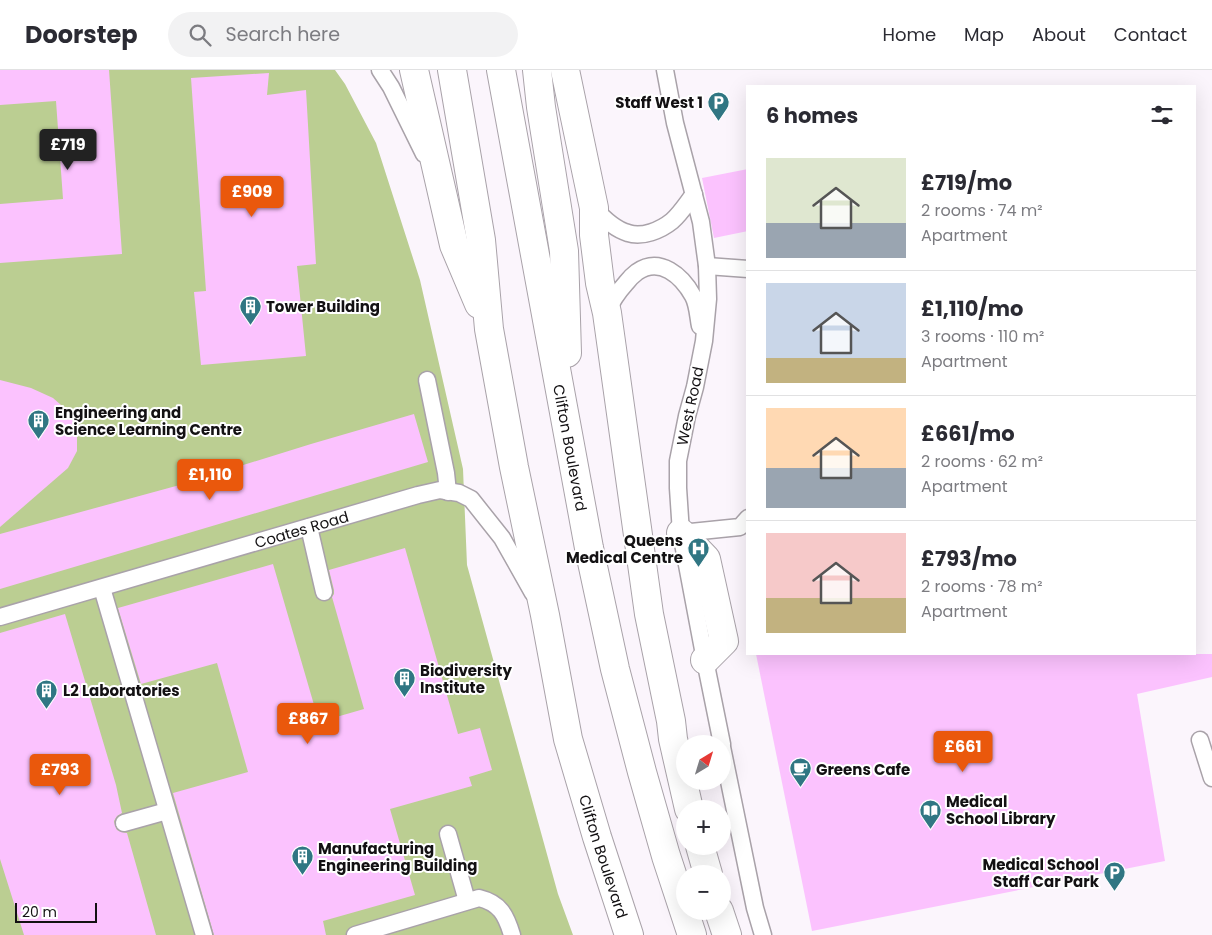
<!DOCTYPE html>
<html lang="en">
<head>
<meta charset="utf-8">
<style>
  body { margin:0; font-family:Poppins,sans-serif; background:#f2f2f3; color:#2b2b33; height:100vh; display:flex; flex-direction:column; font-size:19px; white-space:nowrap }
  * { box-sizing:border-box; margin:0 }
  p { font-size:16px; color:#7c7c81 }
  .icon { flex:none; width:28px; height:28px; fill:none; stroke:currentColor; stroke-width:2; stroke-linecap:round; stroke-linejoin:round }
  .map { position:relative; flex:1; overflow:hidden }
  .details { position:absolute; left:746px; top:15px; width:450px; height:570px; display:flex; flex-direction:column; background:#fff; border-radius:0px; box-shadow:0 5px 20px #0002 }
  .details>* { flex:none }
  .needle { width:32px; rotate:38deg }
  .controls { position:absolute; left:676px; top:665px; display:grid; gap:10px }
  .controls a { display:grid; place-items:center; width:55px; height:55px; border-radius:50%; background:#fff; box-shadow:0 5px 20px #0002; font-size:25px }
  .scale { position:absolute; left:15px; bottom:12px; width:82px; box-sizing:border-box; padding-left:5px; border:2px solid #131113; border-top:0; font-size:14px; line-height:18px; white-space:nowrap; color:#131113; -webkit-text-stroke:4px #fff; paint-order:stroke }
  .price { position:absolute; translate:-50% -42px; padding:0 11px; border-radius:5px; background:#ea580c; color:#fff; font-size:16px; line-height:32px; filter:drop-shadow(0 1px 2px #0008) }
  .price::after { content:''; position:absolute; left:50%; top:30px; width:15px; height:11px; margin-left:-8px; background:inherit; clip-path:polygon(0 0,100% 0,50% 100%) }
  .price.current { background:#222; color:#fff }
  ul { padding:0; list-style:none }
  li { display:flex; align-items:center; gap:15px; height:125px; padding:0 20px }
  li+li { border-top:1px solid #e1e1e2 }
  li span { display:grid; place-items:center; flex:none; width:140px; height:100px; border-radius:0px; color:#555 }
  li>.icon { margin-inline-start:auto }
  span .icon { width:60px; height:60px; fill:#fffc; stroke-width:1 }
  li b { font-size:21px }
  h2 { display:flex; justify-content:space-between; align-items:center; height:60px; padding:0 20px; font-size:21px }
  header { display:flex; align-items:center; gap:30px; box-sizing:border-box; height:70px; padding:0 25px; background:#fff; border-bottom:1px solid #e1e1e2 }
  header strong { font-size:24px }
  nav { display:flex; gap:28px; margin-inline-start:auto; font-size:18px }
  .search { width:350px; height:45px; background:#f2f2f3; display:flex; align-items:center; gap:12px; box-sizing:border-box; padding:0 18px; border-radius:28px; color:#7c7c81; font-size:19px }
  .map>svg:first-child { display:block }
  .green { fill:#bbce92 }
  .building { fill:#fbc2fe }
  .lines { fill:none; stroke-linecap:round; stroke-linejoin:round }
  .lane-casing { stroke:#a9a2a9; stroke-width:19 }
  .street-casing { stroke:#a9a2a9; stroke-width:30 }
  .highway-casing { stroke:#a9a2a9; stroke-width:30 }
  .lane { stroke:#fff; stroke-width:16 }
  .street { stroke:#fff; stroke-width:28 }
  .highway { stroke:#fff; stroke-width:28 }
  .labels { text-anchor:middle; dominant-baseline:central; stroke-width:4; stroke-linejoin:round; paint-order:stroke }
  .poi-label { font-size:15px; font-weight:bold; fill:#131113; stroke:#fff; text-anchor:start }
  .street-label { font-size:15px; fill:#131113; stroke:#fff }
</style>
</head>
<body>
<header>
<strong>Doorstep</strong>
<div class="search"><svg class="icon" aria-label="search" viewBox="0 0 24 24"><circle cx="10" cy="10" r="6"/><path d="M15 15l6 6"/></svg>Search here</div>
<nav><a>Home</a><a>Map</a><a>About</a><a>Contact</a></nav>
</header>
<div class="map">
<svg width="1212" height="865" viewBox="0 0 1212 865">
  <rect width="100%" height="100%" fill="#fbf5fc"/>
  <path class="green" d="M0,0h335l10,14 31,59 44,137 43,189 4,96 91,329 15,41h-573z"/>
  <g class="building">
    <path d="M0,0h109l13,184 -122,9v-59l63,-5 -7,-98 -56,4z"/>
    <path d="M269,3l-2,22 39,-5 10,174 -19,2 9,90 -105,9 -7,-73 12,-1 -15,-213z"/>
    <path d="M748,99v62l-34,7 -12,-60z"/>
    <path d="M0,310l31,8 22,10 16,14 8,17v22l-9,17 -68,59z"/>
    <path d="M414,344l14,48 -428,127v-55l176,-48 135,-42z"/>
    <path d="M405,478l53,186 22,-6 12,42 -23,7 3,9 -82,23 25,86 -92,26 3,14h-112l-41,-142 75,-21 -31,-109 -76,21 -23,-76 155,-44 46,158 45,-13 -32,-112 2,-3v-4l-5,-20z"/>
    <path d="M65,544l51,171 6,28 -5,3 -3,5 1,5 2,4 4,2 6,1 29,102h-132l-24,-76v-226z"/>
    <path d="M756,584h456v23l-75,17 28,167 -353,70z"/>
  </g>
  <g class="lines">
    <defs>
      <g id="lane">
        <path d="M380,0l11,17 33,67"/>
        <path d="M665,0l10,53 26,99 6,44 1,33 -4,42 -9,46 -8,29 -9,45v27l3,45 24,127 17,84"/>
        <path d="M594,138c9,10 20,21 34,25 14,5 33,-3 44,-12 9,-8 15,-18 22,-27"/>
        <path d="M707,196l41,3"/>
        <path d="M607,242c5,-12 10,-19 19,-29 3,-4 7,-8 11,-11 23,-16 45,4 56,24 5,9 5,21 7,30"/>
        <path d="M427,310l19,93 2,19"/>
        <path d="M309,457l15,65"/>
        <path d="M681,463l59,-6 8,-9"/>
        <path d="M102,518l102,347"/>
        <path id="s1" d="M0,547l418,-122 22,-5 19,3 12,6 31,39 31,55"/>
        <path d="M1200,670l12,38"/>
        <path d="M722,677l33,161 8,27"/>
        <path d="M124,753l43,-12"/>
        <path d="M448,764l19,67"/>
        <path d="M355,865l124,-37c21,5 27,17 33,37"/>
      </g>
      <path id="street" d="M681,463l25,26 18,82 -19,19"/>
      <g id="highway">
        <path d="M414,0l40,175 25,59"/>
        <path id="s2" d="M452,0l29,170 8,89 25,138 31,148 23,124 29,98 32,98"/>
        <path id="s3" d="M501,0l88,478 26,121 27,103 24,84 26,79"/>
        <path d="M537,0l4,37 23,144 3,102"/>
        <path d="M565,0l29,138v27l6,48 7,30 42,301 22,107 2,18 16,70"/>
        <path d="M700,776l8,28"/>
        <path d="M719,841l8,24"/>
      </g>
    </defs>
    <use href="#lane" class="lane-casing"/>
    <use href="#street" class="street-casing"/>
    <use href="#highway" class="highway-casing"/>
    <use href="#lane" class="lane"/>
    <use href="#street" class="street"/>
    <use href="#highway" class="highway"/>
  </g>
  <defs>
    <symbol id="parking-pin" viewBox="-11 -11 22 30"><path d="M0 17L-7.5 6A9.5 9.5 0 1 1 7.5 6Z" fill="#307683" stroke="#fff"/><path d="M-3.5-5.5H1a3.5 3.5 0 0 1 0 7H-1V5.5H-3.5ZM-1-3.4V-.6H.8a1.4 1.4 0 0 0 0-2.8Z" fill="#fff"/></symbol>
    <symbol id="building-pin" viewBox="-11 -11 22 30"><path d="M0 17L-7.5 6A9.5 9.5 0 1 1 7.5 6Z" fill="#307683" stroke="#fff"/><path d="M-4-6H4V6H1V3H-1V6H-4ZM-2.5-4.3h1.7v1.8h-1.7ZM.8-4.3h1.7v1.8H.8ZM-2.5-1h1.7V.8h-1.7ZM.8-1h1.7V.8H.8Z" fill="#fff"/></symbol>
    <symbol id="hospital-pin" viewBox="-11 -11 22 30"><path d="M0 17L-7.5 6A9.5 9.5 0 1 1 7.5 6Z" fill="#307683" stroke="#fff"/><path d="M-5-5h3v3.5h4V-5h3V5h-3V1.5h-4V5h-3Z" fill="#fff"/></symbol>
    <symbol id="cafe-pin" viewBox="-11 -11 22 30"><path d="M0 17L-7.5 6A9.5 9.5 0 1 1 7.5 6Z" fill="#307683" stroke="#fff"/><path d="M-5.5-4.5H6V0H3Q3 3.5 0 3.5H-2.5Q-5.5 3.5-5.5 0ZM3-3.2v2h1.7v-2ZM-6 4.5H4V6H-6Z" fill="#fff"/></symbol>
    <symbol id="library-pin" viewBox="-11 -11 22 30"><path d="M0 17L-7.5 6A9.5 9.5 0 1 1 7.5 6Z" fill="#307683" stroke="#fff"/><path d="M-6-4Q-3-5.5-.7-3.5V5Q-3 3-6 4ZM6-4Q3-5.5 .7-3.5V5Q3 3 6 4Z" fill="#fff"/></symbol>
  </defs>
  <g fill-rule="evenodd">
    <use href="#parking-pin" x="706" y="20" width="25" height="34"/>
    <use href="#building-pin" x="238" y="224" width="25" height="34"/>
    <use href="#building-pin" x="26" y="338" width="25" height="34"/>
    <use href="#hospital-pin" x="686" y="466" width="25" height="34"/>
    <use href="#building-pin" x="392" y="596" width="25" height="34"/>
    <use href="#building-pin" x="34" y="608" width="25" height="34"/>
    <use href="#cafe-pin" x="788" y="686" width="25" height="34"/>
    <use href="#library-pin" x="918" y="728" width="25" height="34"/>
    <use href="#building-pin" x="290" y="774" width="25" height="34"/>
    <use href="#parking-pin" x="1102" y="790" width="25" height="34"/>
  </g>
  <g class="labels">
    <g class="poi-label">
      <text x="703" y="32" text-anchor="end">Staff West 1</text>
      <text x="266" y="236">Tower Building</text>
      <text x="55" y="342">Engineering and<tspan x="55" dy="17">Science Learning Centre</tspan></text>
      <text x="683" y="470" text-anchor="end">Queens<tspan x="683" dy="17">Medical Centre</tspan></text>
      <text x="420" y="600">Biodiversity<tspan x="420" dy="17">Institute</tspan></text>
      <text x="63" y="620">L2 Laboratories</text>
      <text x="816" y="699">Greens Cafe</text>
      <text x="946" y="731">Medical<tspan x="946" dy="17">School Library</tspan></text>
      <text x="318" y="778">Manufacturing<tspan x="318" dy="17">Engineering Building</tspan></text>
      <text x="1099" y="794" text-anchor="end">Medical School<tspan x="1099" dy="17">Staff Car Park</tspan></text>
    </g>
    <g class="street-label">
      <text transform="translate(690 336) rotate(-78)">West Road</text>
      <text stroke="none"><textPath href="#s3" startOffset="384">Clifton Boulevard</textPath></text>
      <text stroke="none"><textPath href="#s1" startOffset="314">Coates Road</textPath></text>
      <text stroke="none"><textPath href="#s2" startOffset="802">Clifton Boulevard</textPath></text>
    </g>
  </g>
</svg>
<div class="controls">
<a><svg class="needle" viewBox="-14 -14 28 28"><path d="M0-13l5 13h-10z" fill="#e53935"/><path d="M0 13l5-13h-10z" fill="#7c7c81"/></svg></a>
<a>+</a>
<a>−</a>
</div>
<div class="scale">20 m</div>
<b class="price current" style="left:68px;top:101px">£719</b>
<b class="price" style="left:252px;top:148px">£909</b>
<b class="price" style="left:210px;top:431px">£1,110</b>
<b class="price" style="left:308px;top:675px">£867</b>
<b class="price" style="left:963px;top:703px">£661</b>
<b class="price" style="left:60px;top:726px">£793</b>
<section class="details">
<h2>6 homes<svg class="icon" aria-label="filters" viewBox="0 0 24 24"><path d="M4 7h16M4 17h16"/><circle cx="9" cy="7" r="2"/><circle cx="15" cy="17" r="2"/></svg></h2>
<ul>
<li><span style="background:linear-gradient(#dfe7d0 65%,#9aa5b1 0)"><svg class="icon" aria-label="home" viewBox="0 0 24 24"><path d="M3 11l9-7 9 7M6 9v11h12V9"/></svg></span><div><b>£719/mo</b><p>2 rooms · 74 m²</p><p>Apartment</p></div></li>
<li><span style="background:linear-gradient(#c9d6e8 75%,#c2b280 0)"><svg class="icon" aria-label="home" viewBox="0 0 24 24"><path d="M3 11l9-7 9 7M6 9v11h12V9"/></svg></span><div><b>£1,110/mo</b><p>3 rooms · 110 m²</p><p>Apartment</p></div></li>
<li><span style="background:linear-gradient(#ffd9b3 60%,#9aa5b1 0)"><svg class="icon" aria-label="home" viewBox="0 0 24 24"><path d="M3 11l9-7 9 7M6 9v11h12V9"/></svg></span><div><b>£661/mo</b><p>2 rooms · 62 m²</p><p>Apartment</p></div></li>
<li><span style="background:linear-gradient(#f6c9c9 65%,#c2b280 0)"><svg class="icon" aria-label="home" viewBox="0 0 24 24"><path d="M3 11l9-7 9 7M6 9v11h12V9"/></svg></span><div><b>£793/mo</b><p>2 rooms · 78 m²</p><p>Apartment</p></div></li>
</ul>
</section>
</div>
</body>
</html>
